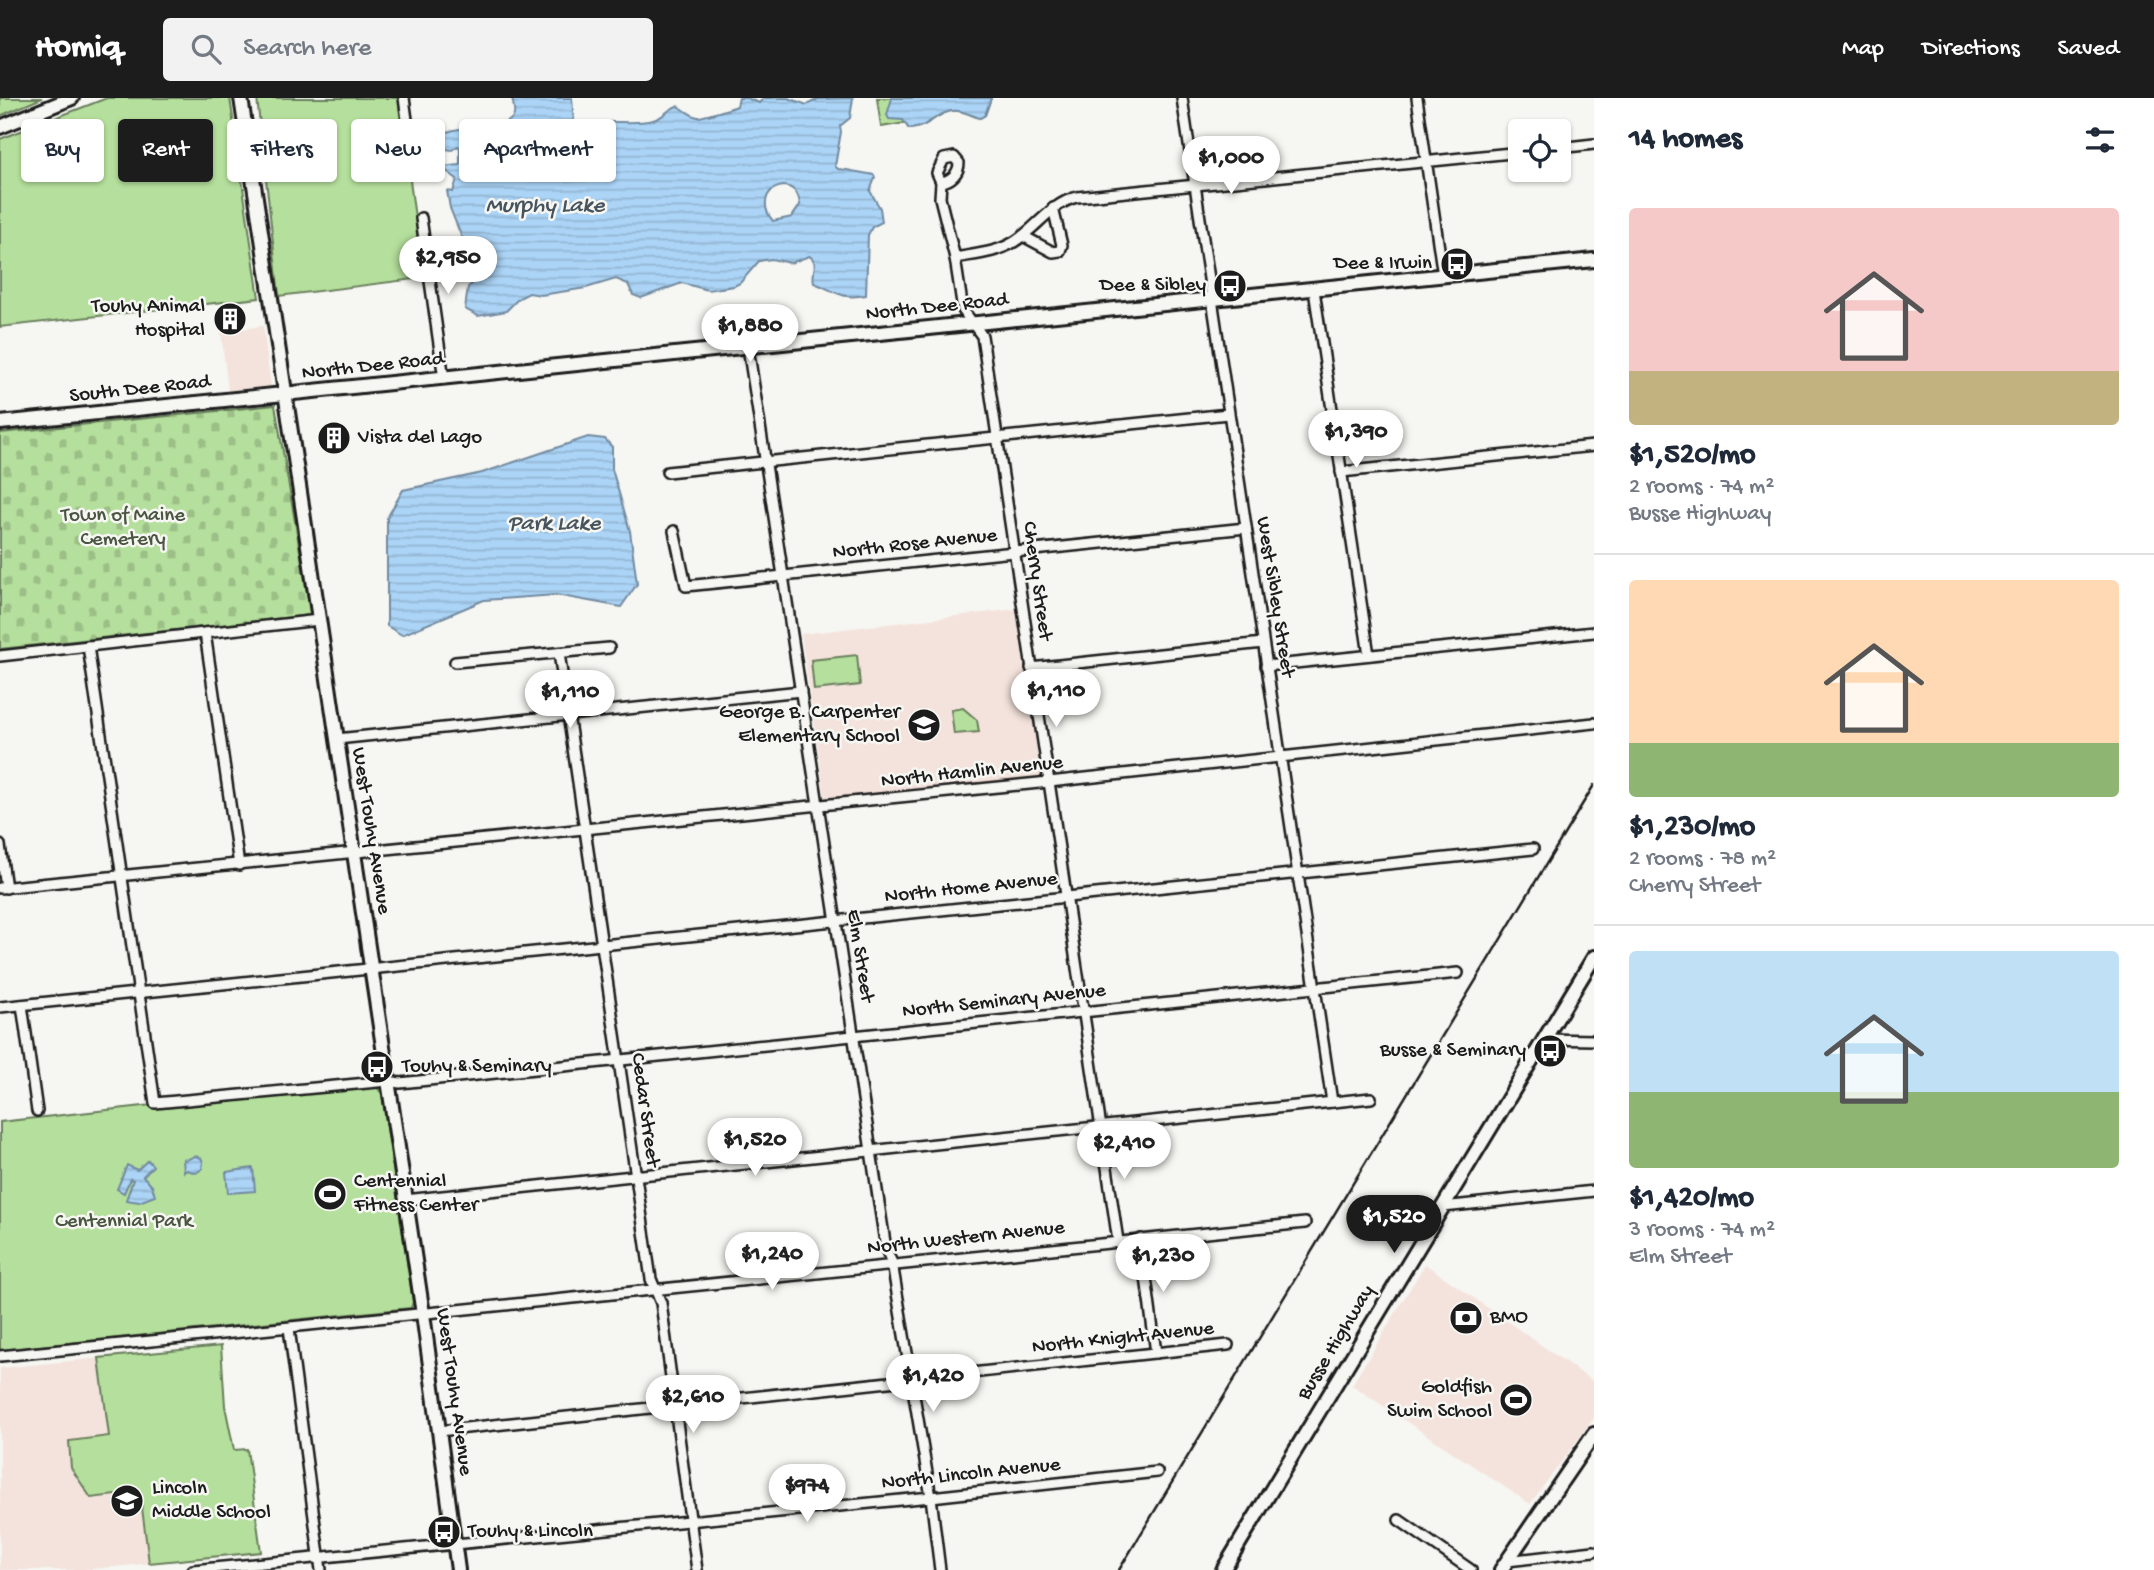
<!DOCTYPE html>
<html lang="en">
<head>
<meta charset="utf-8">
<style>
  body { margin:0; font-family:"Gochi Hand",sans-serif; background:#f2f2f3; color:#1f2937; height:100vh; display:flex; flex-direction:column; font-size:26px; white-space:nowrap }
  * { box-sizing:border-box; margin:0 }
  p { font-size:23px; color:#747a83 }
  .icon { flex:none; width:38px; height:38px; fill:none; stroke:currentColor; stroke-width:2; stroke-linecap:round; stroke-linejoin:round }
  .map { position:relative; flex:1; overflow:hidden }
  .drawer { display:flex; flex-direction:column; background:#fff; width:560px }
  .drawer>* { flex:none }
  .top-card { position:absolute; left:21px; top:21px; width:665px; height:63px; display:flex; gap:14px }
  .controls { position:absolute; left:1508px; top:21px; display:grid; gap:14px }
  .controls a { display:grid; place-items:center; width:63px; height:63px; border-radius:7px; background:#fff; box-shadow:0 2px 5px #0004; font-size:35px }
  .price { position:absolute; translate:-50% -60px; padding:0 16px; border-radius:24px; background:#fff; color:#222; font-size:23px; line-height:46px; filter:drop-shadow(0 2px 4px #0008) }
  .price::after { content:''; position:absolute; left:50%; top:42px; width:21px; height:16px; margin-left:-10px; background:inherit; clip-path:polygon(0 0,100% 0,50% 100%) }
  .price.active { background:#1c1c1c; color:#fff }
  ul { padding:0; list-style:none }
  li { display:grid; align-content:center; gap:14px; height:371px; padding:0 35px }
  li+li { border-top:2px solid #e0e1e3 }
  li span { display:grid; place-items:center; height:217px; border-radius:7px; color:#555 }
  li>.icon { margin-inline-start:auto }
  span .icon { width:126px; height:126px; fill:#fffc; stroke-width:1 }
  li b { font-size:30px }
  h2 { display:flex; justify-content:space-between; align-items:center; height:84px; padding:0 35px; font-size:30px }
  .pill { padding:0 24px; border-radius:7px; background:#fff; box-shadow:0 2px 5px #0004; font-size:24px; line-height:63px }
  .pill.active { background:#1c1c1c; color:#fff }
  header { display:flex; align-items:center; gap:42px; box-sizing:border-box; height:98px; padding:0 35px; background:#1c1c1c; color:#fff }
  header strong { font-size:33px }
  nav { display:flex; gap:38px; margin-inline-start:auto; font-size:24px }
  .search { width:490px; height:63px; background:#f2f2f3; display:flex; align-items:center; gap:18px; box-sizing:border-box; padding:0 24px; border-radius:7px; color:#747a83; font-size:26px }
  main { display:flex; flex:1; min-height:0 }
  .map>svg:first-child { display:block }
  .built { fill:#f4e3dc }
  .cemetery { fill:url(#cemetery-stones); stroke:#687e5c; stroke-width:2 }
  .park { fill:#b5df9c; stroke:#687e5c; stroke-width:2 }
  .water { fill:url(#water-rules); stroke:#728a9f; stroke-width:2; fill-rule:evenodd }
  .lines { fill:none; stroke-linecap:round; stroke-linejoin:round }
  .minor-casing { stroke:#1c1c1c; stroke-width:14 }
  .secondary-casing { stroke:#1c1c1c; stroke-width:18 }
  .minor { stroke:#f6f6f2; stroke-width:9 }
  .secondary { stroke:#f6f6f2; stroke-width:12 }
  .rail { stroke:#1c1c1c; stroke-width:2.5 }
  .labels { text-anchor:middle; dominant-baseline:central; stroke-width:5; stroke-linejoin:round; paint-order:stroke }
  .poi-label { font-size:21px; fill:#1c1c1c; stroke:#f6f6f2; text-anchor:end }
  .street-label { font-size:21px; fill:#1c1c1c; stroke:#f6f6f2 }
  .park-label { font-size:21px; fill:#4a5642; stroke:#f6f6f2 }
  .water-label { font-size:23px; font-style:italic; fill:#47535d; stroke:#f6f6f2 }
</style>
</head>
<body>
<header>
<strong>Homiq</strong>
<div class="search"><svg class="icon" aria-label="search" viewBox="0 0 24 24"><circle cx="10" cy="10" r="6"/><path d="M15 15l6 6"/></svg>Search here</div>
<nav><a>Map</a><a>Directions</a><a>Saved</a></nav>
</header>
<main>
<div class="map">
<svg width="1594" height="1472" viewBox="0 0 1594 1472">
  <defs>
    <pattern id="cemetery-stones" width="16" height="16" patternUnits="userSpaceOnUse" patternTransform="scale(1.75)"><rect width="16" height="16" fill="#b5df9c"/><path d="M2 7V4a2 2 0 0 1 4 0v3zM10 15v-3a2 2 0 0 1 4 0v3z" fill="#9bbf86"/></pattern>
    <pattern id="water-rules" width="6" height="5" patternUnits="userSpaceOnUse" patternTransform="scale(1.75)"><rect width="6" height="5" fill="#abd4f6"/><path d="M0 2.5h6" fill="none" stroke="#93b5d2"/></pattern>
  </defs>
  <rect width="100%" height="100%" fill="#f6f6f2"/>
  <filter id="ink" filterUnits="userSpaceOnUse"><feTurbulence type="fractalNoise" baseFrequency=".0143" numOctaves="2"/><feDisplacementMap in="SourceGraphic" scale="14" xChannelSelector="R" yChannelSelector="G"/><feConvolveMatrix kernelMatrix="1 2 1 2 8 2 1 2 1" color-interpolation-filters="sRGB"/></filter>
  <g filter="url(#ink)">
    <g class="built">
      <path d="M263,228l8,60 -43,5 -7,-59z"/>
      <path d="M1017,511l24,168 -216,21 -24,-164z"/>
      <path d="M1425,1166l169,118v36l-64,86 -178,-119z"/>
      <path d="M221,1248l4,60 9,44 13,-1 14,103 -178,18h-83v-202z"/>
    </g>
    <path class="cemetery" d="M275,307l36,210 -311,34v-216z"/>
    <g class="park">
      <path d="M0,0h42l-42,18z"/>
      <path d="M107,0h123l29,200 -259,29v-188z"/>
      <path d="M257,0h142l24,180 -144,18z"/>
      <path d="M877,0h114l-6,17 -5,3c-7,-2 -14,-6 -22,-7 -19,-2 -30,18 -49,18l-4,-6 -24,4z"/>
      <path d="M857,557l3,30 -46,5 -3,-30z"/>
      <path d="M963,610l14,12 2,12 -25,2 -3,-24z"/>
      <path d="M376,988l6,8 31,208 -2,6 -411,42v-228l152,-17 5,3z"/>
      <path d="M221,1248l4,60 9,44 13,-1 14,103 -112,11 -9,-71 -49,6 -20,-30 -2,-27 40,-5 -10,-78z"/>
    </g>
    <g class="water">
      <path d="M512,0h60l2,26 6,3c25,-10 48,-1 73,-7 10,-2 15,-11 24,-14 7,3 14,10 21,11 5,0 35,-9 39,-11l2,-8h8l12,5 5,-5h24l19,7 11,-6 35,-1 -3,20 -10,8 1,6 -6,34 3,3c12,1 24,4 36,6l1,3 -5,13 10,17 2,14 -10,5 -4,8 -2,60c-26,5 -30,-4 -52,-12 -3,-10 6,-21 -5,-27l-18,7 -20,-4 -12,2 -19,22 -6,3 -26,4 -26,-7 -41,15 -8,-3 -5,-11 -12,-5 -30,9 -45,7 -12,-2 -10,5 -13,13 -28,5 -13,-7 3,-22 5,-4 2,-16 -2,-10 -9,-14 -14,-35 -3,-17 6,1 4,-13 -16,-12 19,-2v-17l-2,-2 -6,4 -12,-2 -4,-10c18,-17 71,-5 78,-23 1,-5 -1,-12 -2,-17zM784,88c10,1 15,8 16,19l-8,12 -19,4c-12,-14 -9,-33 11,-35z"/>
      <path d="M892,0h99l-6,17 -5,3c-7,-2 -14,-6 -22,-7 -19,-2 -30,18 -49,18l-6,-9 -14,-1 -2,-4z"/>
      <path d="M588,339l17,2 7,8v22l18,62 7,53 -16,23 -65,-12 -72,5 -82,35 -15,-9v-108l16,-28 79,-17z"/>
      <path d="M195,1058l6,2 2,4 -1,7 -6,4 -9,-3 -3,2 -1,-13 3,1z"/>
      <path d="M148,1062l5,6 -10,10 9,10 3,10 -16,6 -13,-2 7,-20 -3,-1 -6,14 -7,-4 10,-24 10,5z"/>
      <path d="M253,1070l2,23 -27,2 -2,-21z"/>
    </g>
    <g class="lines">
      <defs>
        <g id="minor">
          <path d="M404,0l9,65"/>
          <path d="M1182,0l150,1004"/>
          <path d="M1417,0l26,178"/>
          <path d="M1559,50l35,-4"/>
          <path d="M941,84c10,-1 18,-9 18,-19l-5,-6 -10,2 -7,14 4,9 -1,16 15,60 8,52 19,26 136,905"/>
          <path d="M421,120l23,161"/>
          <path d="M1023,138l30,16 7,-1 2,-6 -9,-37"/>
          <path d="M955,160c21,-4 41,-5 59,-16 23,-14 36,-38 63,-45l444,-45"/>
          <path d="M1314,192l55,365"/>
          <path d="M748,249l138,902 6,14 39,234 9,73"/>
          <path d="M667,374l561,-58"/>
          <path d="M1341,374l253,-26"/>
          <path d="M674,433l12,55 560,-58"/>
          <path d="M205,535l34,232"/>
          <path d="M88,548l67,457 233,-22 12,2 1058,-110"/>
          <path d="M559,555l92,626 10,24 36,267"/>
          <path d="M0,558l319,-36"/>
          <path d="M455,564l154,-14"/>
          <path d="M1266,568l328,-34"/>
          <path d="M1031,570l232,-25"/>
          <path d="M337,641l464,-48"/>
          <path d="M0,747l6,43"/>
          <path d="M0,790l1049,-106 545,-59"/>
          <path d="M22,907l15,106"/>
          <path d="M0,909l1533,-158"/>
          <path d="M1545,941l49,1"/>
          <path d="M405,1102l966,-102"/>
          <path d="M1443,1109l151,-16"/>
          <path d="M1141,1141l15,114"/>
          <path d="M289,1230l32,242"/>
          <path d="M0,1258c435,-42 869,-91 1305,-133"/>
          <path d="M439,1333l789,-86"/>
          <path d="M1399,1422l72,50"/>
          <path d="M1507,1463l87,-10"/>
          <path d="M193,1472l738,-73 226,-25"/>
        </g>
        <g id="secondary">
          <path d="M241,0l182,1216 35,256"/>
          <path d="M0,29l72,-29"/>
          <path d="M0,325l1594,-163"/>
          <path d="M1223,1472l371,-613"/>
          <path d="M1501,1472l93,-136"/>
        </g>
      </defs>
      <use href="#minor" class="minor-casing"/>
      <use href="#secondary" class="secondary-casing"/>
      <use href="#minor" class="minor"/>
      <use href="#secondary" class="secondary"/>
      <path class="rail" d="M1119,1472l475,-785"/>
    </g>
  </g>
  <defs>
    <symbol id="bus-disc" viewBox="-11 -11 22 22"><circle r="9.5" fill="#1c1c1c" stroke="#f6f6f2"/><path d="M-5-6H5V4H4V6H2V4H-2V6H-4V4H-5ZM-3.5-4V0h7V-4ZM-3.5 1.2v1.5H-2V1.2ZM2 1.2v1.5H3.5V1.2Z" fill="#fff"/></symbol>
    <symbol id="building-disc" viewBox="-11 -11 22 22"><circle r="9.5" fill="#1c1c1c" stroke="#f6f6f2"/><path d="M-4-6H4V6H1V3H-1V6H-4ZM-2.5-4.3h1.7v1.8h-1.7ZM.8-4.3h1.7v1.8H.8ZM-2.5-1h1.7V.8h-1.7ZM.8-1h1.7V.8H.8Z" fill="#fff"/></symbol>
    <symbol id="school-disc" viewBox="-11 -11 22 22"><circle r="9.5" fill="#1c1c1c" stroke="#f6f6f2"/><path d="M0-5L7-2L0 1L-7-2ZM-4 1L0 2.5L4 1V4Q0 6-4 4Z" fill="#fff"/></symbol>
    <symbol id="stadium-disc" viewBox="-11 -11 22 22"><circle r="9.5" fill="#1c1c1c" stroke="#f6f6f2"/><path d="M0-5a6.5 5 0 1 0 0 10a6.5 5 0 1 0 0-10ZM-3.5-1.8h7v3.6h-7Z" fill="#fff"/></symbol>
    <symbol id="bank-disc" viewBox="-11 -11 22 22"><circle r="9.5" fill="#1c1c1c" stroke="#f6f6f2"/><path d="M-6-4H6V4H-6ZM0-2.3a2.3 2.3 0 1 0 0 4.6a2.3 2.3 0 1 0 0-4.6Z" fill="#fff"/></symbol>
  </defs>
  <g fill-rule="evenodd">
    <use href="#bus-disc" x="1438" y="147" width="38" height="38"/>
    <use href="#bus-disc" x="1211" y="169" width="38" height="38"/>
    <use href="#building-disc" x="211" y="202" width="38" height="38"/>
    <use href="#building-disc" x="315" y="321" width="38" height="38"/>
    <use href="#school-disc" x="905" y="608" width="38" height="38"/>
    <use href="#bus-disc" x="1531" y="934" width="38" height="38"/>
    <use href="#bus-disc" x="358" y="950" width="38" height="38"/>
    <use href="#stadium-disc" x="311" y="1077" width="38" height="38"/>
    <use href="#bank-disc" x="1447" y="1201" width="38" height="38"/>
    <use href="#stadium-disc" x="1497" y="1283" width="38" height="38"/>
    <use href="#school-disc" x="108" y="1384" width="38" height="38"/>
    <use href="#bus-disc" x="425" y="1415" width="38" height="38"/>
  </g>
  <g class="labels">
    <g class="poi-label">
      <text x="1432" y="166">Dee &amp; Irwin</text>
      <text x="1206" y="188">Dee &amp; Sibley</text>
      <text x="205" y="209">Touhy Animal<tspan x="205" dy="24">Hospital</tspan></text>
      <text x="358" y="340" text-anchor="start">Vista del Lago</text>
      <text x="900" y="615">George B. Carpenter<tspan x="900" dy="24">Elementary School</tspan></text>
      <text x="1526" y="953">Busse &amp; Seminary</text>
      <text x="402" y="969" text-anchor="start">Touhy &amp; Seminary</text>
      <text x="354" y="1084" text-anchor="start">Centennial<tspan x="354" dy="24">Fitness Center</tspan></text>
      <text x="1490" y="1220" text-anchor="start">BMO</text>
      <text x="1492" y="1290">Goldfish<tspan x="1492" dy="24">Swim School</tspan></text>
      <text x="152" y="1391" text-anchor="start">Lincoln<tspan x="152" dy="24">Middle School</tspan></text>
      <text x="468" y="1434" text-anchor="start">Touhy &amp; Lincoln</text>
    </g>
    <g class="street-label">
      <text transform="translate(937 210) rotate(-6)">North Dee Road</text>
      <text transform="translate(373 269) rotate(-6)">North Dee Road</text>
      <text transform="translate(140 292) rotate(-6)">South Dee Road</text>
      <text transform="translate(915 447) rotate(-6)">North Rose Avenue</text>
      <text transform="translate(1036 483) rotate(82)">Cherry Street</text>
      <text transform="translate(1274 499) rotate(81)">West Sibley Street</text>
      <text transform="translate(972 675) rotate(-6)">North Hamlin Avenue</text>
      <text transform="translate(370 733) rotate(81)">West Touhy Avenue</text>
      <text transform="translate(971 791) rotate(-6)">North Home Avenue</text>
      <text transform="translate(859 858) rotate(81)">Elm Street</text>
      <text transform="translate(1004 904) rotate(-6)">North Seminary Avenue</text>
      <text transform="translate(644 1012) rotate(82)">Cedar Street</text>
      <text transform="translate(966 1141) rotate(-6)">North Western Avenue</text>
      <text transform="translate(1123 1241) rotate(-6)">North Knight Avenue</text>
      <text transform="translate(1337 1245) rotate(-59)">Busse Highway</text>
      <text transform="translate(453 1294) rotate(82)">West Touhy Avenue</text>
      <text transform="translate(971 1377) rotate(-6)">North Lincoln Avenue</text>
    </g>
    <g class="park-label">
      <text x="123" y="418">Town of Maine<tspan x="123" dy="24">Cemetery</tspan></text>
      <text x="124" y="1124">Centennial Park</text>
    </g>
    <g class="water-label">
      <text x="545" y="108">Murphy Lake</text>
      <text x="554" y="426">Park Lake</text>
    </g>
  </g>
</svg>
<div class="controls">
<a><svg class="icon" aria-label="locate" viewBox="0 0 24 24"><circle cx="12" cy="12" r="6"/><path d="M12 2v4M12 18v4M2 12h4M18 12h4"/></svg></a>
</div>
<b class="price" style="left:1231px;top:98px">$1,000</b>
<b class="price" style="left:448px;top:198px">$2,950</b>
<b class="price" style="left:750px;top:266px">$1,880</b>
<b class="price" style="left:1356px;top:372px">$1,390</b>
<b class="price" style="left:1056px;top:631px">$1,110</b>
<b class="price" style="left:570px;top:632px">$1,110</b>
<b class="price" style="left:755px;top:1080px">$1,520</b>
<b class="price" style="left:1124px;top:1083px">$2,410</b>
<b class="price active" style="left:1394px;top:1157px">$1,520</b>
<b class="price" style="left:772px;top:1194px">$1,240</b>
<b class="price" style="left:1163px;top:1196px">$1,230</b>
<b class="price" style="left:933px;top:1316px">$1,420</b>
<b class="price" style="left:693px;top:1337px">$2,610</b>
<b class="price" style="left:807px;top:1426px">$974</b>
<div class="top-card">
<a class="pill">Buy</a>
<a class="pill active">Rent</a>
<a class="pill">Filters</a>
<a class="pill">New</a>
<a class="pill">Apartment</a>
</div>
</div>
<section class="drawer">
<h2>14 homes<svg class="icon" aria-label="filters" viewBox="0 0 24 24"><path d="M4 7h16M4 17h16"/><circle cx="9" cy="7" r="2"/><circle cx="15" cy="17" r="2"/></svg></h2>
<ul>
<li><span style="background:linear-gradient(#f6c9c9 75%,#c2b280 0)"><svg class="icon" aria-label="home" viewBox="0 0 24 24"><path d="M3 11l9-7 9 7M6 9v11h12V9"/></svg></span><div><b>$1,520/mo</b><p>2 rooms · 74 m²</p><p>Busse Highway</p></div></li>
<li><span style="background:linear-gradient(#ffd9b3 75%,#8fb573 0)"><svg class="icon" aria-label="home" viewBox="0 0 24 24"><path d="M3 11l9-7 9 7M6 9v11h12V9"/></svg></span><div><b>$1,230/mo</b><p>2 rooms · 78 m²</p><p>Cherry Street</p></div></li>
<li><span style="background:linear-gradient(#bfe0f5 65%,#8fb573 0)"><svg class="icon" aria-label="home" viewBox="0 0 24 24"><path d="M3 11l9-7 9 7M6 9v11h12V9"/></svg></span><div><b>$1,420/mo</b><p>3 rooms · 74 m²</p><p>Elm Street</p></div></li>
</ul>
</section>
</main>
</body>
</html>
